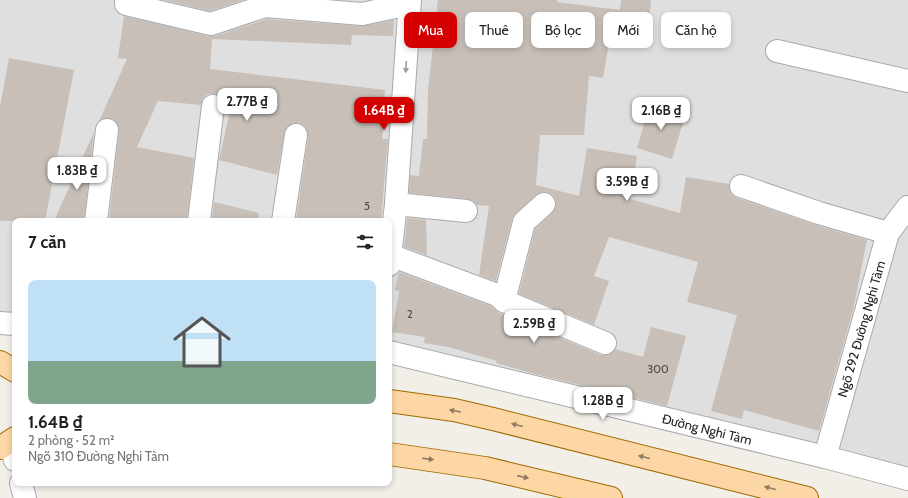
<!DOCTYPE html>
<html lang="vi">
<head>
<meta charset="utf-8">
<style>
  body { margin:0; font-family:Cabin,sans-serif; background:#f6f6f6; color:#202124; height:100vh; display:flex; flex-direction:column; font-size:15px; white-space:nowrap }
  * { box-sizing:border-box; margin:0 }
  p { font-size:13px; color:#757577 }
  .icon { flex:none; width:22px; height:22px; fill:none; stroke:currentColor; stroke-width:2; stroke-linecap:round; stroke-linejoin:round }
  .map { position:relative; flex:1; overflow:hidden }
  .details { position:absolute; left:12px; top:218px; width:380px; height:268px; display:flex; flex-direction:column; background:#fff; border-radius:8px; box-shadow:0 2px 6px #0003 }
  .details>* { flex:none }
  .hud { position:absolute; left:404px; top:12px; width:380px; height:36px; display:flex; gap:8px }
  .price { position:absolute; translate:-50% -34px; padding:0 9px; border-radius:8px; background:#fff; color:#222; font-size:13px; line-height:26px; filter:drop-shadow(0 1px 2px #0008) }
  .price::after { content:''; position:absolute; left:50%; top:24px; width:12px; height:9px; margin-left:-6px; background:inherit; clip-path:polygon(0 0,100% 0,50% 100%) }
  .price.current { background:#d40000; color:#fff }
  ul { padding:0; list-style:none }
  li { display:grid; align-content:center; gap:8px; height:212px; padding:0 16px }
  li span { display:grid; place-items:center; height:124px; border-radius:8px; color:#555 }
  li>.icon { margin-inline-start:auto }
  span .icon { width:72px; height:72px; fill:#fffc; stroke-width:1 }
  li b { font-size:17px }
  h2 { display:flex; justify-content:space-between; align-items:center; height:48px; padding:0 16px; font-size:17px }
  .tag { padding:0 14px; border-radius:8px; background:#fff; box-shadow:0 2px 6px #0003; font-size:14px; line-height:36px }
  .tag.current { background:#d40000; color:#fff }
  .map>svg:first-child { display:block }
  .residential { fill:#e0dfdf }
  .building { fill:#c7bfb8 }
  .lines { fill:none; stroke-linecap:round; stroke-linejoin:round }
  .minor-casing { stroke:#a9a9a9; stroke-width:24 }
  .major-casing { stroke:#a06b00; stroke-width:24 }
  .minor { stroke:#fff; stroke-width:22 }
  .major { stroke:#fcd6a4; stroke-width:22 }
  .oneway { fill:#9c9c9c }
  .oneway2 { fill:#8f7c63 }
  .labels { text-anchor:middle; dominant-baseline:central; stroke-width:3; stroke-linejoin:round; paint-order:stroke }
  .number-label { font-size:11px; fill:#4b4948 }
  .street-label { font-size:13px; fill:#222; stroke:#fff }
</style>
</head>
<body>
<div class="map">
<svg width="908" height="498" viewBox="0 0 908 498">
  <rect width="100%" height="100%" fill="#f2efe9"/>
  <path class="residential" d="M0,0h908v480l-519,-128v-131h-374v103l-15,-1z"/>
  <g class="building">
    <path d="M164,0h79l-33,11z"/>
    <path d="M438,0h119v2l63,8 1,-10h30l-3,34 -37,-3 -8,47 -14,-2 -5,59h-44l-4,50 43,11 8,-48 50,8 -7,43 50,14 6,-36 43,7 2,10 6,4 79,27 51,15 -14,70 -34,121 -75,-21 -2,9 -31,-8 26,-96 -50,-13 11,-40 -89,-25 -15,39 15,5 -15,44 -75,-31 16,-65 17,-16 4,-6v-6l-3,-6 -5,-3h-6l-6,3 -20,18 -4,6 -16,62 -17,-6 10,-69 -12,-1 -4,-4 -6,-2 -58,-6 1,-18 9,1 4,-37h4l1,-49z"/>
    <path d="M124,16l85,20h6l52,-17 94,7 33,-6 -1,16 -41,-1 -1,10 -139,-6 -2,30 175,21 -2,17 3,1 -4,31h6l-7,82h-85l12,-84 -1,-7 -4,-5 -6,-2 -6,1 -5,4 -9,47 -58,-15 12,-53h-6v-6l-4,-5 -7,-2h-6l-5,4 -2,7 -43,-4 -21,46 57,11 -7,63h-78l10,-90 -1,-6 -4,-5 -6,-2 -9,3 28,-62 -9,-1z"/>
    <path d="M9,58l65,12 -29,151h-45v-114z"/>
    <path d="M650,103l36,10 -14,46 -35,-11z"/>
    <path d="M94,132l-10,89h-30z"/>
    <path d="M214,202l45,11 -1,8h-46z"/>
    <path d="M407,218l19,2 1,35 -23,-8z"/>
    <path d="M399,272l92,34 8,7 102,42h6l8,-6 28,8 8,-30 35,9 -19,70 -132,-32 -39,-11 1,-2 -49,-14 -24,-4 1,-6 -33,-5 7,-41 -4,-1z"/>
  </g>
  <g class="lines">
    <defs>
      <g id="minor">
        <path d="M126,0v4l85,20 54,-18 97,8 47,-10"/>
        <path d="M777,51l131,30"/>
        <path d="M741,186l78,27 69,20"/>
        <path d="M396,204l70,7"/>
        <path d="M96,221l11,-91"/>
        <path d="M199,221l14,-115"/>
        <path d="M283,221l13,-86"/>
        <path d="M390,255l107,40 7,6 101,42"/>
        <path d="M389,265l7,-61 14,-204"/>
        <path d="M504,301l20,-79 20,-18"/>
        <path d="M0,323l15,1"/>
        <path d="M389,352l436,105 83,22"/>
        <path d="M10,442l5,18"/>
        <path d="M825,457l63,-224 20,-26"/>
        <path d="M21,483l4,15"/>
      </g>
      <g id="major">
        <path d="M0,362l15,9"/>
        <path d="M389,401l65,9 39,9 314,79"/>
        <path d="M0,448l15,-10"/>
        <path d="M389,454l96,14 126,30"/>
      </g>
    </defs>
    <use href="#minor" class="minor-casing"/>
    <use href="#major" class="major-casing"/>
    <use href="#minor" class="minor"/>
    <use href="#major" class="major"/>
  </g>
  <defs><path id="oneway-solid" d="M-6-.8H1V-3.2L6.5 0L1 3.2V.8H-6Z"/></defs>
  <use class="oneway" href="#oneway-solid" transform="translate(406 67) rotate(93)"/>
  <g class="oneway2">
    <use href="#oneway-solid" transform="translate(455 411) rotate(-170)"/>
    <use href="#oneway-solid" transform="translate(517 425) rotate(-166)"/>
    <use href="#oneway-solid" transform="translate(644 457) rotate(-166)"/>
    <use href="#oneway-solid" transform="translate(428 459) rotate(7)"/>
    <use href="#oneway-solid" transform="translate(523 477) rotate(13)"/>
    <use href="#oneway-solid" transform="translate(770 488) rotate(-166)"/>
  </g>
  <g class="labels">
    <g class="number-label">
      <text x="367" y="206">5</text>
      <text x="410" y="314">2</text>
      <text x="658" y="369">300</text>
    </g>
    <g class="street-label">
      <text transform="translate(861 329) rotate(-74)">Ngõ 292 Đường Nghi Tàm</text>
      <text transform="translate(707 429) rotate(14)">Đường Nghi Tàm</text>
    </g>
  </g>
</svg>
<b class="price" style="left:247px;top:122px">2.77B ₫</b>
<b class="price current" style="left:384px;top:131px">1.64B ₫</b>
<b class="price" style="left:661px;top:131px">2.16B ₫</b>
<b class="price" style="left:77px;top:191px">1.83B ₫</b>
<b class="price" style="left:627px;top:202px">3.59B ₫</b>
<b class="price" style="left:534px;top:344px">2.59B ₫</b>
<b class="price" style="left:603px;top:421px">1.28B ₫</b>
<div class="hud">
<a class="tag current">Mua</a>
<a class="tag">Thuê</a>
<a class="tag">Bộ lọc</a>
<a class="tag">Mới</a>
<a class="tag">Căn hộ</a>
</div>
<section class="details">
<h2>7 căn<svg class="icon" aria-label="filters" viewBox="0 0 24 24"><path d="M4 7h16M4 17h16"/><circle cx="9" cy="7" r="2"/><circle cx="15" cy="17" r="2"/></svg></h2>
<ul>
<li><span style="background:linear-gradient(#bfe0f5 65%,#7fa58c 0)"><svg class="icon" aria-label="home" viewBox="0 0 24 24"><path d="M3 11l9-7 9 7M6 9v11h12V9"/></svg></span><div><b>1.64B ₫</b><p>2 phòng · 52 m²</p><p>Ngõ 310 Đường Nghi Tàm</p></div></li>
</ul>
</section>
</div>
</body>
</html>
